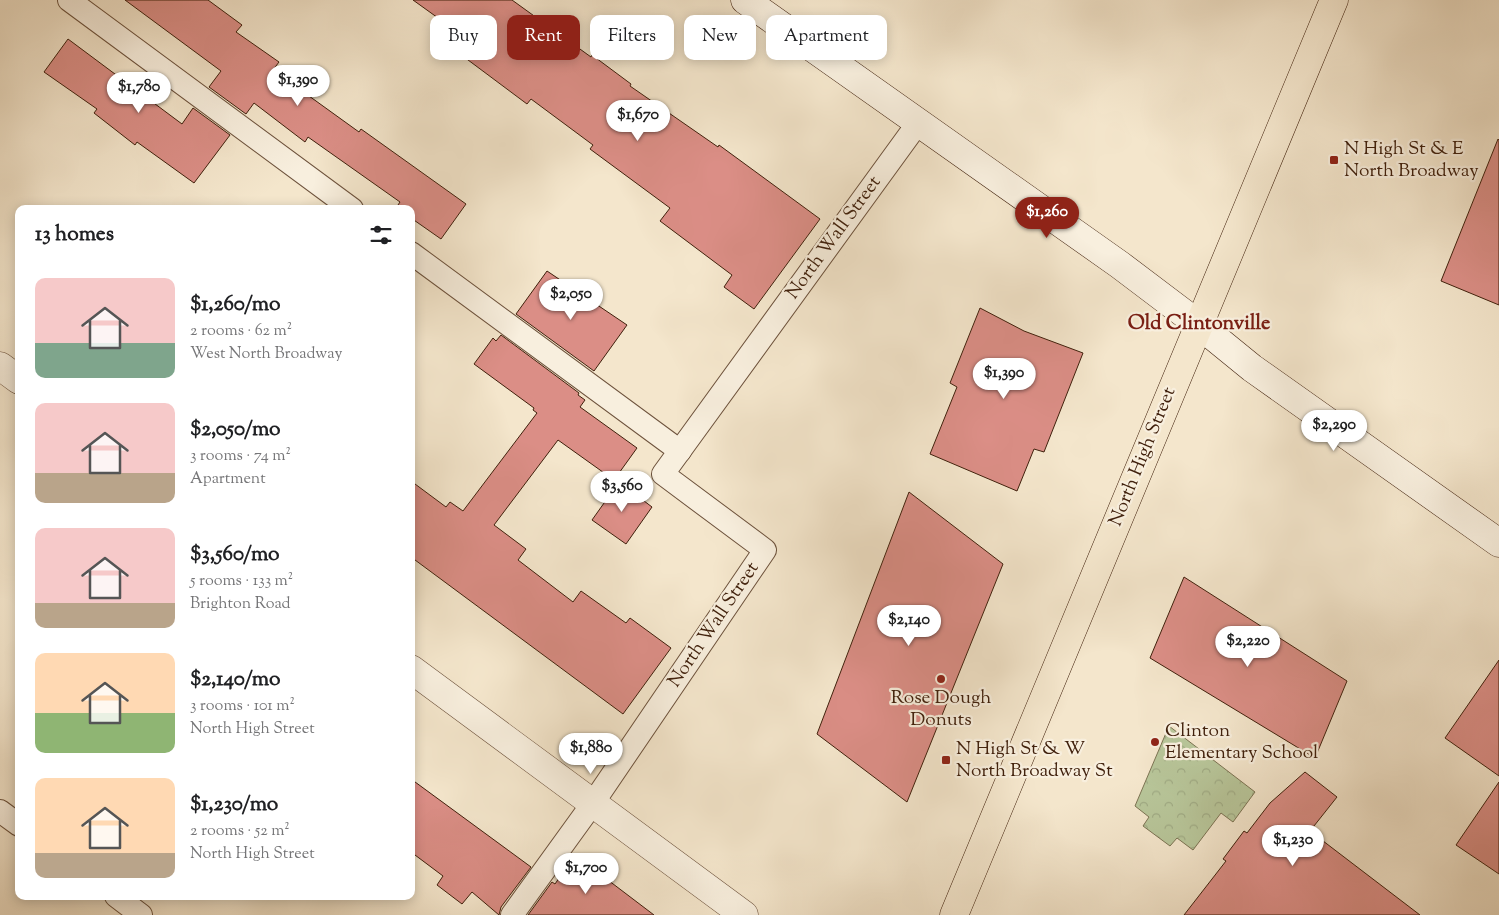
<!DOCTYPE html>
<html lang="en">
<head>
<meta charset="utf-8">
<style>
  body { margin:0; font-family:"Sorts Mill Goudy",serif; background:#f2f2f2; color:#202124; height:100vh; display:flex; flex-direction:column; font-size:19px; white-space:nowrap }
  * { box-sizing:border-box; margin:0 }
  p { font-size:16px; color:#757577 }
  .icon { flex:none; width:28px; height:28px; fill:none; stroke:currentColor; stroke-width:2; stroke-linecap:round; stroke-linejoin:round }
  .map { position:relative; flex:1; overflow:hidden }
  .panel { position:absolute; left:15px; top:205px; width:400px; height:695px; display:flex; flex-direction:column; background:#fff; border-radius:10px; box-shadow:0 2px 12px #0003 }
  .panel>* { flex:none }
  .banner { position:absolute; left:430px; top:15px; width:475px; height:45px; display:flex; gap:10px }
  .price { position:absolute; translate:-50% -42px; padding:0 11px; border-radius:18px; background:#fff; color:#222; font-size:16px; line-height:32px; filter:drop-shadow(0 1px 2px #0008) }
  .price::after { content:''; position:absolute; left:50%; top:30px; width:15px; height:11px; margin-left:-8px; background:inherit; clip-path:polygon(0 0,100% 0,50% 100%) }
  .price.active { background:#8f2418; color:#fff }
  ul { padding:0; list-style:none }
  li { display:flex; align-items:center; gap:15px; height:125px; padding:0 20px }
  li span { display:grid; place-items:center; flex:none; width:140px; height:100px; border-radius:10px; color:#555 }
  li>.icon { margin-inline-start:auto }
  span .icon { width:60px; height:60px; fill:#fffc; stroke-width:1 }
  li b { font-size:21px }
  h2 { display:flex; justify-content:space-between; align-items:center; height:60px; padding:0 20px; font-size:21px }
  .tag { padding:0 18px; border-radius:10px; background:#fff; box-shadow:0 2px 12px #0003; font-size:18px; line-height:45px }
  .tag.active { background:#8f2418; color:#fff }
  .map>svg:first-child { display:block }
  .park { fill:url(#park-crowns); stroke:#7c7353 }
  .building { fill:#db8e86; stroke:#40200c }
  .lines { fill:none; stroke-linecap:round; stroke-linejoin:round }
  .lane-casing { stroke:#6d523c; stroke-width:24 }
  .street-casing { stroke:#6d523c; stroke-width:29 }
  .secondary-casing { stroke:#40200c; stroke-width:29 }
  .primary-casing { stroke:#40200c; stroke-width:29 }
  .lane { stroke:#f8efde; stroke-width:22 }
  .street { stroke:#f8efde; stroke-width:28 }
  .secondary { stroke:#f8efde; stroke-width:28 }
  .primary { stroke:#f4e6cc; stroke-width:28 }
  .poi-dot { fill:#8f2418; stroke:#f8efde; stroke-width:2 }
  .labels { text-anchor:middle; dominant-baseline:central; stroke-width:4.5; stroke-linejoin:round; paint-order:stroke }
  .poi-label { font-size:19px; fill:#40200c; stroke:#f8efde; text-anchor:start }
  .street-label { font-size:19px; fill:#40200c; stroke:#f8efde }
  .neighbourhood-label { font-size:20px; font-weight:bold; fill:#7a1f14; stroke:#f8efde }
</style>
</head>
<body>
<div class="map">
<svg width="1499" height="915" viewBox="0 0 1499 915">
  <defs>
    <pattern id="park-crowns" width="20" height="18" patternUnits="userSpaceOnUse" patternTransform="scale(1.25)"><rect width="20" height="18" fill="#b8c69a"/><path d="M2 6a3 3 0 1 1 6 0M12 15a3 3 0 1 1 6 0" fill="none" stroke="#9faa84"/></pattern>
  </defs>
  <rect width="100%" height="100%" fill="#f4e6cc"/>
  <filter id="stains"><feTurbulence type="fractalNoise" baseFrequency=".004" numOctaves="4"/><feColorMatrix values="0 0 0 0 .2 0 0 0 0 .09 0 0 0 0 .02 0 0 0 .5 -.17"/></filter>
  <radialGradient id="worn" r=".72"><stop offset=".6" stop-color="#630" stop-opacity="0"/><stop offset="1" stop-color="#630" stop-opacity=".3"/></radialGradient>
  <path class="park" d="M1169,726l86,66 -22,30 -12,-9 -28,37 -16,-12 -7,8 -27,-20 6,-9 -14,-11z"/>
  <g class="building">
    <path d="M125,0h83l34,25 -6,7 43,30 -6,8 86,62 2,-3 105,75 -25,35 -30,-21v-9l-15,-1 4,-6 -92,-65 -3,5 -51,-39 -8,11 -37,-27 12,-16z"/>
    <path d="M413,0h99l79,57 1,-2 39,29 -1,2 88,61 1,-2 101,74 -66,90 -30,-22 8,-12 -72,-54 10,-13 -80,-59 3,-4 -62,-46 -4,5 -75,-56 4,-5 -16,-12 5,-8z"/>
    <path d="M68,39l114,85 11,-16 37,27 -36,48 -57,-41 -2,3 -41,-32 3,-4 -53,-37z"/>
    <path d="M1498,139l1,1v165l-58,-24z"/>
    <path d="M547,271l80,54 -33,46 -78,-57z"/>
    <path d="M980,308l44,23 59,22 -39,99 -10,-3 -17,42 -87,-37 27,-67 -7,-4z"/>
    <path d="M501,335l78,58 -1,2 7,5 -5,7 57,41 -23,32 -56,-40 -64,85 32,24 -8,11 55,42 8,-11 45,32 4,-5 41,30 -48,66 -212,-157v-76l35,26 4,-5 13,9 74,-98 -4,-3 1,-2 -60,-44 19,-26 3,3z"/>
    <path d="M619,482l33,25 -26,37 -34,-24z"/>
    <path d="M909,492l94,72 -96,238 -90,-68z"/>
    <path d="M1184,577l163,104 -32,77 -165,-100z"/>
    <path d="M1499,660v116l-54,-38z"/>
    <path d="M1305,772l32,25 -27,34 110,84h-236l42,-54 -3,-2 21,-28 3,2 23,-30z"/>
    <path d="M411,779l120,88 -30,40 -2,8 -27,-23 -10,12 -25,-19 6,-9 -32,-24z"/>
    <path d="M1499,782v92l-43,-29z"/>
    <path d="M575,855l79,60h-126l24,-33 3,2z"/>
  </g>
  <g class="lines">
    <defs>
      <g id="lane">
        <path d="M69,0l283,209"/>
        <path d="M411,253l269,198"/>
        <path d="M0,811l19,14"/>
        <path d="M116,896l25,19"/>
        <path d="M512,915l81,-112 172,-253 -102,-76 255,-351"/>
      </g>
      <g id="street">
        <path d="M0,366l19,14"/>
        <path d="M411,669l333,246"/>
      </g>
      <path id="secondary" d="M745,0l375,265 78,59 54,44 247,175"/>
      <path id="primary" d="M954,915l380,-915"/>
    </defs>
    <use href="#lane" class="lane-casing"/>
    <use href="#street" class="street-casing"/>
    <use href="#secondary" class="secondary-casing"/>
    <use href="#primary" class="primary-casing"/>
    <use href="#lane" class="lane"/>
    <use href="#street" class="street"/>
    <use href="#secondary" class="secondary"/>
    <use href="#primary" class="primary"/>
  </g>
  <g class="poi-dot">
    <rect x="1329" y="155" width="10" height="10" rx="2.5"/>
    <circle cx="941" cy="679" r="5"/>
    <circle cx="1155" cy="742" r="5"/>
    <rect x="941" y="755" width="10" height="10" rx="2.5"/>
  </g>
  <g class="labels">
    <g class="poi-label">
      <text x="1344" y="149">N High St &amp; E<tspan x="1344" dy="22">North Broadway</tspan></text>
      <text x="941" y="698" text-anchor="middle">Rose Dough<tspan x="941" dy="22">Donuts</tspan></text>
      <text x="1165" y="731">Clinton<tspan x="1165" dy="22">Elementary School</tspan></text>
      <text x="956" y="749">N High St &amp; W<tspan x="956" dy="22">North Broadway St</tspan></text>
    </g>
    <g class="street-label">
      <text transform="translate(834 238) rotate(-54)">North Wall Street</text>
      <text transform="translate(1143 457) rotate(-68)">North High Street</text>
      <text transform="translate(714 625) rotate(-56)">North Wall Street</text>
    </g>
    <g class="neighbourhood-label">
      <text x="1199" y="324">Old Clintonville</text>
    </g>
  </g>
  <rect width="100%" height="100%" filter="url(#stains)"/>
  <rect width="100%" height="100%" fill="url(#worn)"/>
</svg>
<b class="price" style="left:298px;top:107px">$1,390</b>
<b class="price" style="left:139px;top:114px">$1,780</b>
<b class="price" style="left:638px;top:142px">$1,670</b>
<b class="price active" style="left:1047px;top:239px">$1,260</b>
<b class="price" style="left:571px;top:321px">$2,050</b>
<b class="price" style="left:1004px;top:400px">$1,390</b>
<b class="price" style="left:1334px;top:452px">$2,290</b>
<b class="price" style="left:622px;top:513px">$3,560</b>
<b class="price" style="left:909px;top:647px">$2,140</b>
<b class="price" style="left:1248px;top:668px">$2,220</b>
<b class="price" style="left:591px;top:775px">$1,880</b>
<b class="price" style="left:1293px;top:867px">$1,230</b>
<b class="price" style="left:586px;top:895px">$1,700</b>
<div class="banner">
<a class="tag">Buy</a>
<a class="tag active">Rent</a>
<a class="tag">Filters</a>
<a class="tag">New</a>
<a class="tag">Apartment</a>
</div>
<section class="panel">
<h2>13 homes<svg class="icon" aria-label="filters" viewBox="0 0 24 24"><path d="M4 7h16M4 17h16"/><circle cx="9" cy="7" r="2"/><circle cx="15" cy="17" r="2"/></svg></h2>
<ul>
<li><span style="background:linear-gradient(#f6c9c9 65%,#7fa58c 0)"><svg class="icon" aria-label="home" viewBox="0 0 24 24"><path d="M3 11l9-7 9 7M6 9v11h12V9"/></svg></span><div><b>$1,260/mo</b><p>2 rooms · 62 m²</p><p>West North Broadway</p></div></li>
<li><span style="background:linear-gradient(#f6c9c9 70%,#b9a48a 0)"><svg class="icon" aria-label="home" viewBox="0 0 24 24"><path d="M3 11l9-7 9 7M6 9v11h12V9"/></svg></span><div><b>$2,050/mo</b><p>3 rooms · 74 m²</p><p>Apartment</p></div></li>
<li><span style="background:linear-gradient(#f6c9c9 75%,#b9a48a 0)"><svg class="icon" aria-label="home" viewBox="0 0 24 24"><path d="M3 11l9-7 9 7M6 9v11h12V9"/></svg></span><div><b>$3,560/mo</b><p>5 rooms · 133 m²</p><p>Brighton Road</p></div></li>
<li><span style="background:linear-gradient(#ffd9b3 60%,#8fb573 0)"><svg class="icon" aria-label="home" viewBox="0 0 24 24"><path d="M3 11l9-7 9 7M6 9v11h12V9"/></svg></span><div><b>$2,140/mo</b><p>3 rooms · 101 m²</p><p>North High Street</p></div></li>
<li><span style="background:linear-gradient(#ffd9b3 75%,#b9a48a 0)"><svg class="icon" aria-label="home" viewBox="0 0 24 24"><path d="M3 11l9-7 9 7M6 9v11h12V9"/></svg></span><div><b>$1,230/mo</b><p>2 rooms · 52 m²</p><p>North High Street</p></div></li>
</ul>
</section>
</div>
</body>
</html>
